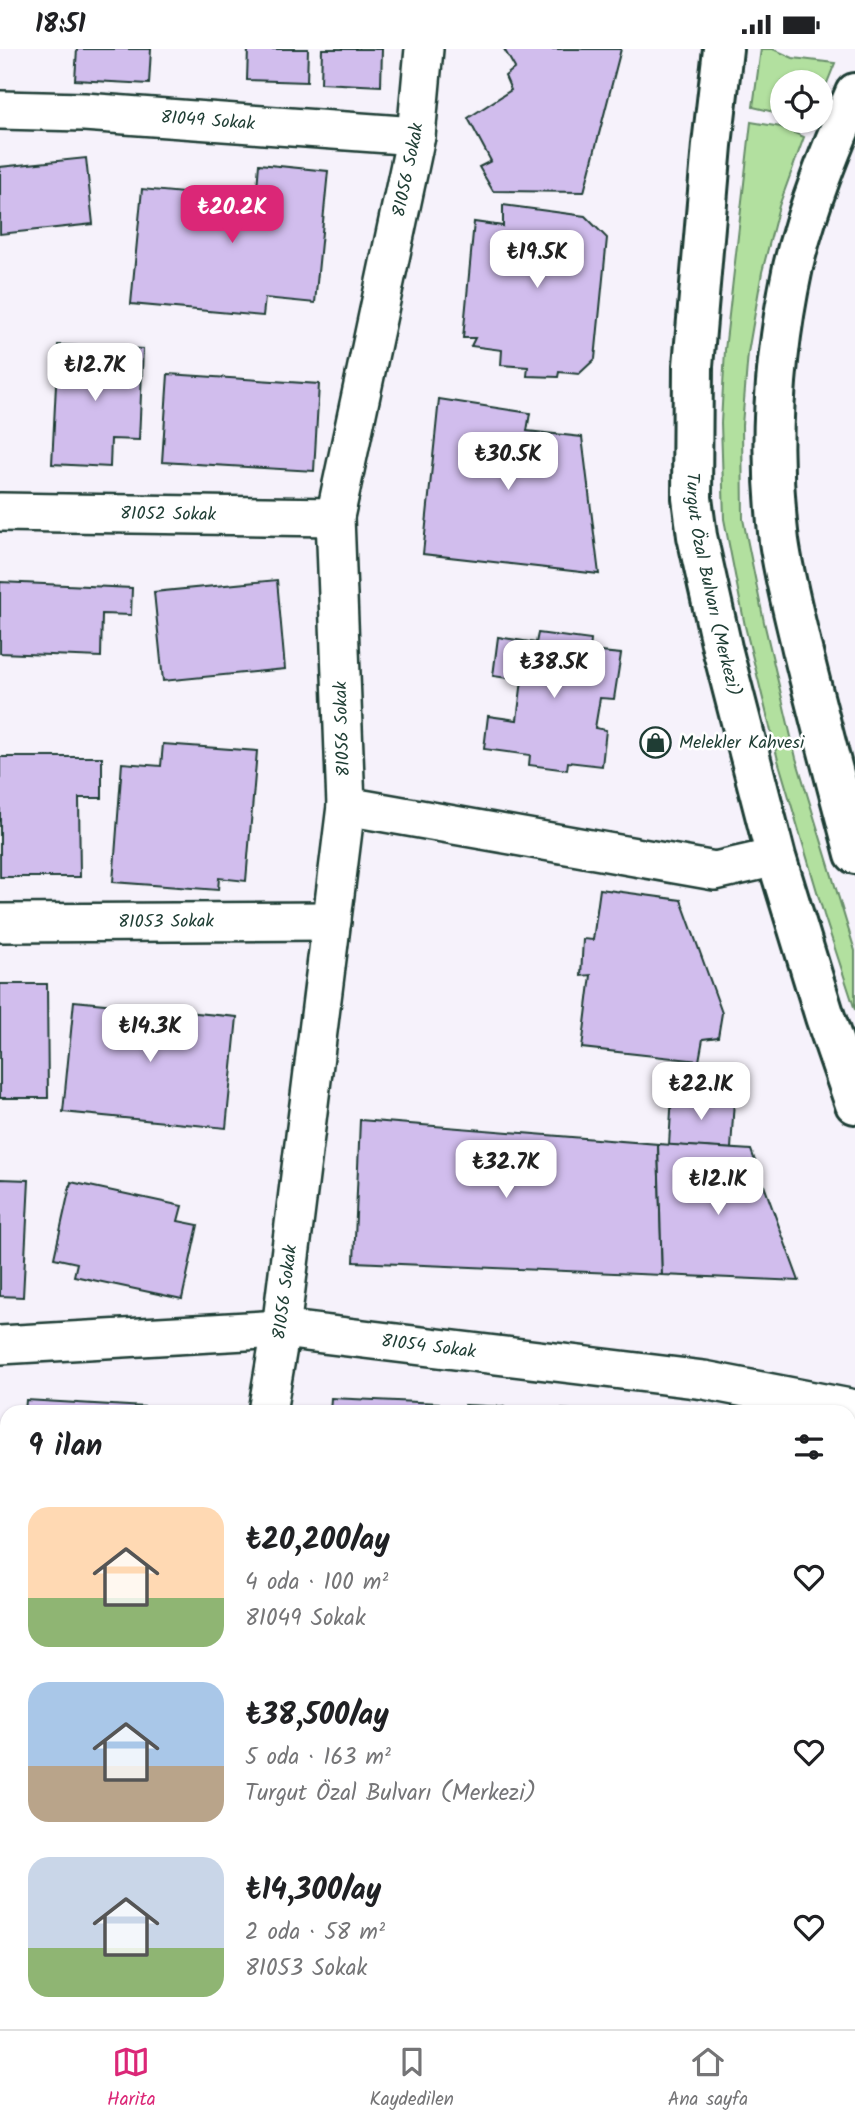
<!DOCTYPE html>
<html lang="tr">
<head>
<meta charset="utf-8">
<style>
  body { margin:0; font-family:Kalam,sans-serif; background:#f6f6f6; color:#202124; height:100vh; display:flex; flex-direction:column; font-size:26px; white-space:nowrap }
  * { box-sizing:border-box; margin:0 }
  p { font-size:23px; color:#757577 }
  .icon { flex:none; width:38px; height:38px; fill:none; stroke:currentColor; stroke-width:2; stroke-linecap:round; stroke-linejoin:round }
  .map { position:relative; flex:1; overflow:hidden }
  .side { position:absolute; left:0px; top:1356px; width:856px; height:625px; display:flex; flex-direction:column; background:#fff; border-radius:21px 21px 0 0; box-shadow:0 2px 5px #0004 }
  .side>* { flex:none }
  .fabs { position:absolute; left:770px; top:21px; display:grid; gap:14px }
  .fabs a { display:grid; place-items:center; width:63px; height:63px; border-radius:50%; background:#fff; box-shadow:0 2px 5px #0004; font-size:35px }
  .price { position:absolute; translate:-50% -60px; padding:0 16px; border-radius:14px; background:#fff; color:#222; font-size:23px; line-height:46px; filter:drop-shadow(0 2px 4px #0008) }
  .price::after { content:''; position:absolute; left:50%; top:42px; width:21px; height:16px; margin-left:-10px; background:inherit; clip-path:polygon(0 0,100% 0,50% 100%) }
  .price.on { background:#db2777; color:#fff }
  ul { padding:0; list-style:none }
  li { display:flex; align-items:center; gap:21px; height:175px; padding:0 28px }
  li span { display:grid; place-items:center; flex:none; width:196px; height:140px; border-radius:21px; color:#555 }
  li>.icon { margin-inline-start:auto }
  span .icon { width:84px; height:84px; fill:#fffc; stroke-width:1 }
  li b { font-size:30px }
  h2 { display:flex; justify-content:space-between; align-items:center; height:84px; padding:0 28px; font-size:30px }
  .status { display:flex; justify-content:space-between; align-items:center; height:49px; padding:0 35px; background:#fff; direction:ltr }
  .status svg { height:19px; fill:currentColor }
  .tabs { display:flex; justify-content:space-around; align-items:center; height:98px; border-top:2px solid #e0e0e0; background:#fff; font-size:19px; color:#757577 }
  .tabs a { display:grid; justify-items:center; gap:4px }
  .tabs .on { color:#db2777 }
  .map>svg:first-child { display:block }
  .green { fill:#b2e09f; stroke:#688e6a; stroke-width:2 }
  .building { fill:#d1bded; stroke:#1f3d34; stroke-width:2 }
  .lines { fill:none; stroke-linecap:round; stroke-linejoin:round }
  .street-casing { stroke:#1f3d34; stroke-width:42 }
  .secondary-casing { stroke:#1f3d34; stroke-width:44 }
  .street { stroke:#fff; stroke-width:37 }
  .secondary { stroke:#fff; stroke-width:38 }
  .labels { text-anchor:middle; dominant-baseline:central; stroke-width:5; stroke-linejoin:round; paint-order:stroke }
  .street-label { font-size:18px; fill:#1f3d34; stroke:#fff }
  .poi-label { font-size:18px; fill:#1f3d34; stroke:#fff; text-anchor:start }
</style>
</head>
<body>
<div class="status"><b>18:51</b><svg viewBox="0 0 49 12"><path d="M0 12V9h3v3zM5 12V6h3v6zM10 12V3h3v9zM15 12V0h3v12zM26 1h20v11H26zM47 4h2v5h-2z"/></svg></div>
<div class="map">
<svg width="855" height="1980" viewBox="0 0 855 1980">
  <rect width="100%" height="100%" fill="#f6f2fb"/>
  <filter id="ink" filterUnits="userSpaceOnUse"><feTurbulence type="fractalNoise" baseFrequency=".0143" numOctaves="2"/><feDisplacementMap in="SourceGraphic" scale="14" xChannelSelector="R" yChannelSelector="G"/><feConvolveMatrix kernelMatrix="1 2 1 2 8 2 1 2 1" color-interpolation-filters="sRGB"/></filter>
  <g filter="url(#ink)">
    <g class="green">
      <path d="M761,0h12l20,9 42,5 -14,35v-16h-39v32l-29,-7z"/>
      <path d="M751,73l30,5 23,10 -25,69 -17,66 -14,81 -6,72 1,94 21,103 32,136 59,193v59l-31,-95 -46,-155 -33,-134 -21,-107 -3,-96 4,-73z"/>
      <path d="M849,1884l6,2v94h-410l1,-6h403z"/>
    </g>
    <g class="building">
      <path d="M77,0h74l-2,35 -74,-4z"/>
      <path d="M248,0h60l-1,33 -60,-2z"/>
      <path d="M322,0h60l-1,37 -60,-3z"/>
      <path d="M504,0h117l-37,143 -91,-1 -14,-24 12,-6 -23,-43 43,-28 -6,-14 10,-8z"/>
      <path d="M86,109l7,66 -93,10v-67z"/>
      <path d="M259,115l69,7 -13,132 -50,-5 -2,18 -132,-12 11,-115 114,11z"/>
      <path d="M503,156l82,11 22,22 -12,121 -16,15 -20,-2 -1,5 -31,-1 1,-9 -27,-2 1,-15 -31,-4 4,-8h-12l11,-116 29,4z"/>
      <path d="M58,296l85,4 -4,91 -28,-1 -1,28 -58,-3z"/>
      <path d="M168,325l151,10 -5,87 -152,-9z"/>
      <path d="M439,350l91,14 -3,18 55,6 17,137 -176,-20z"/>
      <path d="M277,531l8,89 -122,12 -9,-89z"/>
      <path d="M0,533l132,6 -1,27 -29,-1 -1,43 -101,-4z"/>
      <path d="M538,584l53,7 -1,11 31,3 -7,45 -14,-1 -5,30 11,2 -4,36 -34,-4 -1,8 -38,-5 1,-10 -46,-6 4,-33 29,4 5,-40 -29,-4 5,-39 38,6z"/>
      <path d="M163,695l94,7 -11,130 -27,-3 -1,12 -105,-8 9,-119 39,3z"/>
      <path d="M0,708h102v41h-23l1,79h-80z"/>
      <path d="M600,840l81,11 41,113 -4,24 -15,2 -4,22 -117,-13 9,-73 -10,1 2,-37 10,1z"/>
      <path d="M0,935h47l1,114h-48z"/>
      <path d="M74,952l163,16 -11,111 -163,-16z"/>
      <path d="M672,1045l62,6 -3,49 -62,-4z"/>
      <path d="M360,1071l298,24 4,131 -308,-13z"/>
      <path d="M658,1095l93,6 48,131 -137,-6z"/>
      <path d="M0,1130l29,1 -6,117 -23,-1z"/>
      <path d="M71,1133l111,24 -4,15 20,4 -16,74 -108,-23 3,-13 -23,-5z"/>
      <path d="M331,1349l108,5v9h-109z"/>
      <path d="M26,1351l153,9 -1,3h-153z"/>
      <path d="M465,1356l150,7h-150z"/>
      <rect x="849" y="1474" width="6" height="69"/>
      <path d="M849,1615l6,1v118l-6,-1z"/>
      <path d="M0,1883l7,1v90h142l-1,6h-148z"/>
    </g>
    <g class="lines">
      <defs>
        <g id="street">
          <path id="s1" d="M0,61l84,2 332,24"/>
          <path id="s2" d="M0,463l335,5"/>
          <path d="M346,757l369,65 61,-14"/>
          <path id="s3" d="M0,874l332,-2"/>
          <path id="s4" d="M0,1296l281,-16 423,51 151,29"/>
          <path id="s5" d="M267,1363l14,-83 65,-523 -11,-289 81,-381 8,-87"/>
          <path d="M166,1980l1,-6"/>
        </g>
        <g id="secondary">
          <path id="s6" d="M723,0l-11,96 -19,221 -1,132 5,38 25,112 54,209 49,160 30,87"/>
          <path d="M855,44c-24,56 -48,114 -62,174 -19,89 -25,183 -14,274 5,36 15,73 23,108 17,69 35,137 53,205"/>
          <path d="M0,1685l7,1"/>
          <path d="M849,1814l6,1"/>
        </g>
      </defs>
      <use href="#street" class="street-casing"/>
      <use href="#secondary" class="secondary-casing"/>
      <use href="#street" class="street"/>
      <use href="#secondary" class="secondary"/>
    </g>
  </g>
  <defs>
    <symbol id="shop-ring" viewBox="-11 -11 22 22"><circle r="9.5" fill="#fff" stroke="#1f3d34" stroke-width="1.5"/><path d="M-5-2.5h2.3a2.7 3.5 0 0 1 5.4 0H5L5.5 6h-11ZM-1.5-2.5h3a1.5 2.3 0 0 0-3 0Z" fill="#1f3d34"/></symbol>
  </defs>
  <g fill-rule="evenodd">
    <use href="#shop-ring" x="638" y="676" width="35" height="35"/>
  </g>
  <g class="labels">
    <g class="street-label">
      <text stroke="none"><textPath href="#s1" startOffset="208">81049 Sokak</textPath></text>
      <text stroke="none"><textPath href="#s5" startOffset="1255">81056 Sokak</textPath></text>
      <text stroke="none"><textPath href="#s2" startOffset="168">81052 Sokak</textPath></text>
      <text stroke="none"><textPath href="#s6" startOffset="539">Turgut Özal Bulvarı (Merkezi)</textPath></text>
      <text transform="translate(343 680) rotate(-92)">81056 Sokak</text>
      <text stroke="none"><textPath href="#s3" startOffset="166">81053 Sokak</textPath></text>
      <text stroke="none"><textPath href="#s5" startOffset="121">81056 Sokak</textPath></text>
      <text stroke="none"><textPath href="#s4" startOffset="430">81054 Sokak</textPath></text>
    </g>
    <g class="poi-label">
      <text x="679" y="694">Melekler Kahvesi</text>
    </g>
  </g>
</svg>
<div class="fabs">
<a><svg class="icon" aria-label="locate" viewBox="0 0 24 24"><circle cx="12" cy="12" r="6"/><path d="M12 2v4M12 18v4M2 12h4M18 12h4"/></svg></a>
</div>
<b class="price on" style="left:232px;top:196px">₺20.2K</b>
<b class="price" style="left:537px;top:241px">₺19.5K</b>
<b class="price" style="left:95px;top:354px">₺12.7K</b>
<b class="price" style="left:508px;top:443px">₺30.5K</b>
<b class="price" style="left:554px;top:651px">₺38.5K</b>
<b class="price" style="left:150px;top:1015px">₺14.3K</b>
<b class="price" style="left:701px;top:1073px">₺22.1K</b>
<b class="price" style="left:506px;top:1151px">₺32.7K</b>
<b class="price" style="left:718px;top:1168px">₺12.1K</b>
<section class="side">
<h2>9 ilan<svg class="icon" aria-label="filters" viewBox="0 0 24 24"><path d="M4 7h16M4 17h16"/><circle cx="9" cy="7" r="2"/><circle cx="15" cy="17" r="2"/></svg></h2>
<ul>
<li><span style="background:linear-gradient(#ffd9b3 65%,#8fb573 0)"><svg class="icon" aria-label="home" viewBox="0 0 24 24"><path d="M3 11l9-7 9 7M6 9v11h12V9"/></svg></span><div><b>₺20,200/ay</b><p>4 oda · 100 m²</p><p>81049 Sokak</p></div><svg class="icon" aria-label="heart" viewBox="0 0 24 24"><path d="M12 20l-8-8c-3-5 5-10 8-4 3-6 11-1 8 4z"/></svg></li>
<li><span style="background:linear-gradient(#a9c7e8 60%,#b9a48a 0)"><svg class="icon" aria-label="home" viewBox="0 0 24 24"><path d="M3 11l9-7 9 7M6 9v11h12V9"/></svg></span><div><b>₺38,500/ay</b><p>5 oda · 163 m²</p><p>Turgut Özal Bulvarı (Merkezi)</p></div><svg class="icon" aria-label="heart" viewBox="0 0 24 24"><path d="M12 20l-8-8c-3-5 5-10 8-4 3-6 11-1 8 4z"/></svg></li>
<li><span style="background:linear-gradient(#c9d6e8 65%,#8fb573 0)"><svg class="icon" aria-label="home" viewBox="0 0 24 24"><path d="M3 11l9-7 9 7M6 9v11h12V9"/></svg></span><div><b>₺14,300/ay</b><p>2 oda · 58 m²</p><p>81053 Sokak</p></div><svg class="icon" aria-label="heart" viewBox="0 0 24 24"><path d="M12 20l-8-8c-3-5 5-10 8-4 3-6 11-1 8 4z"/></svg></li>
</ul>
</section>
</div>
<nav class="tabs">
<a class="on"><svg class="icon" aria-label="map" viewBox="0 0 24 24"><path d="M3 6l6-2 6 2 6-2v14l-6 2-6-2-6 2zM9 4v14M15 6v14"/></svg>Harita</a>
<a><svg class="icon" aria-label="saved" viewBox="0 0 24 24"><path d="M7 4h10v16l-5-4-5 4z"/></svg>Kaydedilen</a>
<a><svg class="icon" aria-label="home" viewBox="0 0 24 24"><path d="M3 11l9-7 9 7M6 9v11h12V9"/></svg>Ana sayfa</a>
</nav>
</body>
</html>
